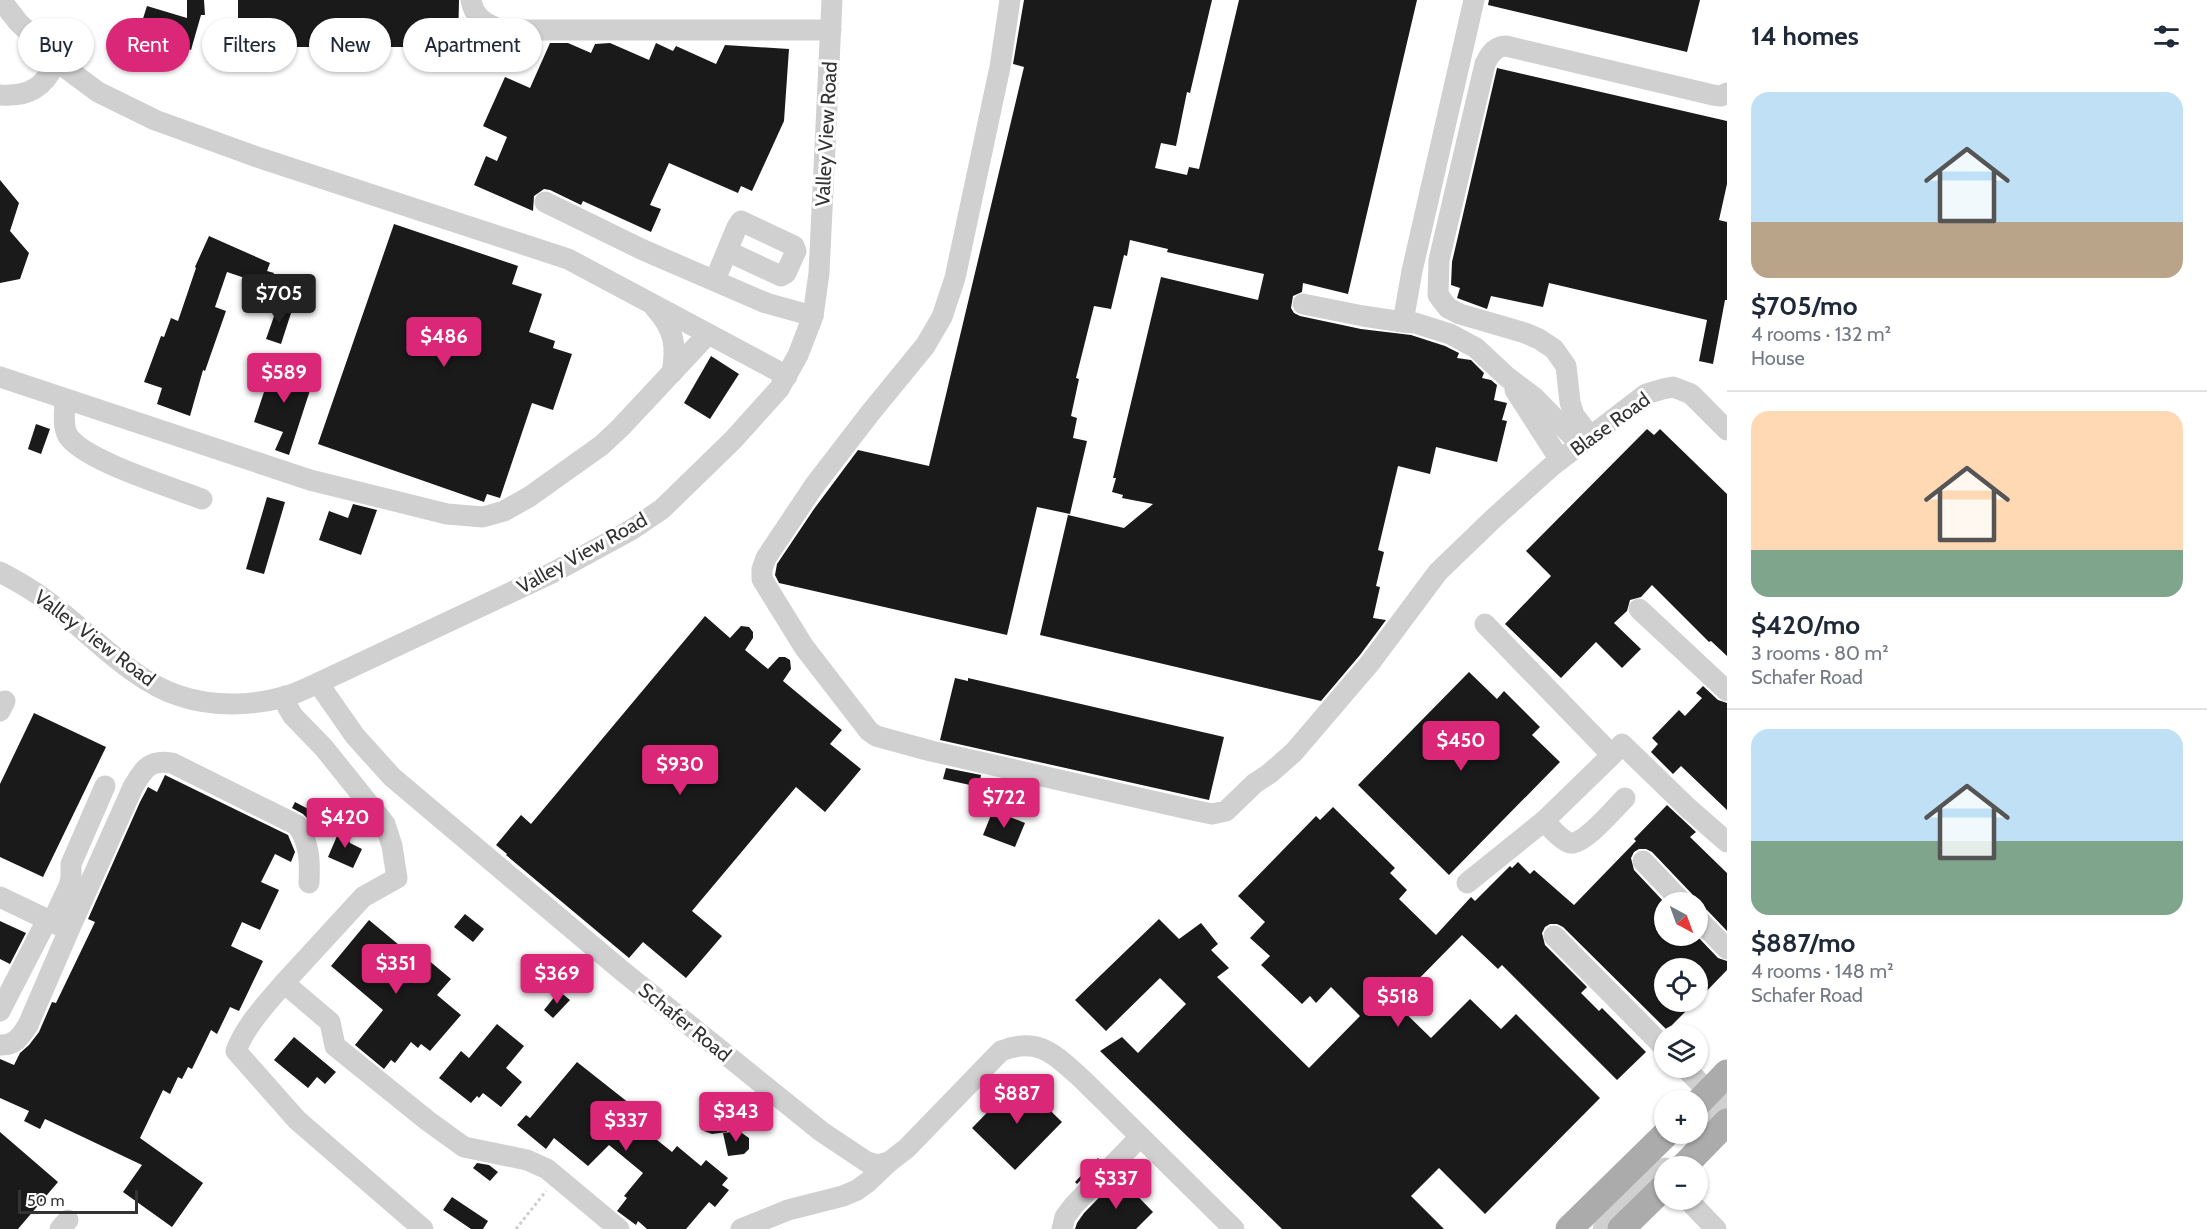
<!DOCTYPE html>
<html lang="en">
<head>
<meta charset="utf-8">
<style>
  body { margin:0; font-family:Cabin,sans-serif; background:#f6f6f7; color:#1f2937; height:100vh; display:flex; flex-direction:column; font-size:22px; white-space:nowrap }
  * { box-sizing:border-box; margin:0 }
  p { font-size:20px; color:#747a83 }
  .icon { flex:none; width:33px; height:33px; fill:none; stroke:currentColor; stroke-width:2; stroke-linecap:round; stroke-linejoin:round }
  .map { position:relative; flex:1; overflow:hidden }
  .side { display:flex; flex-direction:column; background:#fff; width:480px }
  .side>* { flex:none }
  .hud { position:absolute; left:18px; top:18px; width:570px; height:54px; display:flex; gap:12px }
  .needle { width:39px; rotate:139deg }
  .tools { position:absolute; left:1654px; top:892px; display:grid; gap:12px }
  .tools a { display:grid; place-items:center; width:54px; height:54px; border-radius:50%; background:#fff; box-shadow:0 2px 4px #0004; font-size:30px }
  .scale { position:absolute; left:18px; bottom:15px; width:120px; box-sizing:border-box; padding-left:6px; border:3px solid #333; border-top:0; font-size:16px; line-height:21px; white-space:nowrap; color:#333; -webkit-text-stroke:4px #fff; paint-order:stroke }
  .price { position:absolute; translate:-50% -51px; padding:0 14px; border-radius:6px; background:#db2777; color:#fff; font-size:20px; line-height:39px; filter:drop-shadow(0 2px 3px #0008) }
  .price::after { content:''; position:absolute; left:50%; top:36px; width:18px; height:14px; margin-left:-9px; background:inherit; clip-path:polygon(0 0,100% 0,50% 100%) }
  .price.on { background:#222; color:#fff }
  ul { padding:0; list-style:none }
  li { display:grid; align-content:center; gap:12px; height:318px; padding:0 24px }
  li+li { border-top:2px solid #e0e1e3 }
  li span { display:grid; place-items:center; height:186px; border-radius:18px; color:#555 }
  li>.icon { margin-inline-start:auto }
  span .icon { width:108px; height:108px; fill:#fffc; stroke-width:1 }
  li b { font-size:26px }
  h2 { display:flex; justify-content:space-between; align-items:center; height:72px; padding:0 24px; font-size:26px }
  .chip { padding:0 21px; border-radius:27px; background:#fff; box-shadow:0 2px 4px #0004; font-size:21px; line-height:54px }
  .chip.on { background:#db2777; color:#fff }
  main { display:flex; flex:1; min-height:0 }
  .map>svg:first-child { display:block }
  .building { fill:#1a1a1a }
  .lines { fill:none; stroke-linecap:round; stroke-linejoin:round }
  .path { stroke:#cdcdcd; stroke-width:3; stroke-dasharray:3 3; stroke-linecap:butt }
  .minor { stroke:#d0d0d0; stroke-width:21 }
  .major { stroke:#ababab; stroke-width:27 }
  .labels { text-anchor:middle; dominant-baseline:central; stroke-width:6; stroke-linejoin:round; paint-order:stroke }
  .street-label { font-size:20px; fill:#333; stroke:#fff }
</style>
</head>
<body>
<main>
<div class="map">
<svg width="1727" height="1229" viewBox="0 0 1727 1229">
  <rect width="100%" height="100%" fill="#fff"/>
  <g class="building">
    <path d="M187,0h17l1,15h-4l-10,35 -3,-1v-5l-49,-13 8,-25 40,12z"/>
    <path d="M238,0h221l-1,47h-201v-18h-19z"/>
    <path d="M1024,0h188l-22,93 -3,-1 -11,54 -15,-3 -6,25 32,7 2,-8 10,2 40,-169h178l-69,294 -45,-11 -1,9 -9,4 -2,12 3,5 6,3 61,13 50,6 34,11 14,7 -2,5 14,2 13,13 -2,5 9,2 6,5 -3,15 13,3 -5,17 5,1 -10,41 -61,-15 -6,27 -32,-8 -20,84 6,2 -8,34 4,1 -7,31 13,2 -26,35 -39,46 -281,-66 28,-120 56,13 29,-24 -31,-6 1,-3 -11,-3 4,-14h-3l48,-201 97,23 6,-26 -97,-22 1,-3 -38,-9 -3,16 -3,-1 -13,54 -17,-3 -18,72 3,1 -8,37 6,2 -4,20 14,3 -17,73 -33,-7 -30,128 -228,-52 -4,-8 2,-11 37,-55 44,-59 71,16 95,-399 -11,-3z"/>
    <path d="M1489,0h211l-13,52 -199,-47z"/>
    <path d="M550,43h18l23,10 4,-9 15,-1 39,17 7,-17 17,8 3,-5 40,18 9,-19 64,4 -5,72 -32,70 -11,-5 -3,7 -69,-30 -19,42 11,4 -10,23 -68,-31 -2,4 -31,-15 -6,-1 -10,7 -1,15 -59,-26 12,-29 11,5 10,-24 -24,-11 22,-49 25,11z"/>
    <path d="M1497,68l230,53v63l-8,36 8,2v78h-2l-12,64 -14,-3 8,-41 -158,-37 -6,24 -52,-11 -4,13 -30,-11 3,-10 -9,-3 1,-23z"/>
    <path d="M0,180l19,23 -9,28 19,22 -9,26 -20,4z"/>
    <path d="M394,224l124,42 -6,18 30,10 -13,38 26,9 -2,7 19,6 -19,56 -21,-7 -32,95 -13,-4 -3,8 -166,-58z"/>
    <path d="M209,236l61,27 -3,8 7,2 -5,13 -42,-14 -12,35 11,4 -21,60 -2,-1 -13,46 -33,-12 5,-16 -18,-6 17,-46 3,1 7,-19 7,3 18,-53 -1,-1z"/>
    <path d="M278,305l14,5 -11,34 -15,-5z"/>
    <path d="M711,356l28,18 -29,45 -26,-16z"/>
    <path d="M280,358l14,6 -4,10 23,7 -24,74 -14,-5 8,-18 -29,-10 18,-54 3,1z"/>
    <path d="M36,424l14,5 -9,25 -13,-5z"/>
    <path d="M1647,429l7,6 6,-6 67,65v162l-16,-15 -2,1 -57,-57 -11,12 -11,3 -3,11 -13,12 27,26 -19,19 -26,-26 -35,36 -56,-54 46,-48 -25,-25z"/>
    <path d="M267,497l18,5 -21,72 -18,-5z"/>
    <path d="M353,504l24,6 -16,45 -42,-15 10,-29 19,7z"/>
    <path d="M705,616l25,22 11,-12 8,1 4,5v6l-8,12 23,19 11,-12h6l5,3 1,9 -8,12 59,49 -12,14 31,25 -36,43 -29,-25 -104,124 30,25 -36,42 -43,-36 -14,16 -123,-103 1,-1 -11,-9 25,-30 10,9z"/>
    <path d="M1469,672l28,27 7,-8 36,36 -8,8 28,27 -111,113 -91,-90z"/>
    <path d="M955,678l13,3v-3l256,59 -15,63 -269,-60z"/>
    <path d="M1703,686l15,14 9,3v107l-46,-44 -8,8 -22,-22 7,-8 -6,-6 27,-28 6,6 17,-18 -6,-5z"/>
    <path d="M34,713l72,34 -63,130 -43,-20v-73z"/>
    <path d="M946,768l35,7 -2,12 -36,-8z"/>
    <path d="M165,775l123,60 7,17 -4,10 -16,-8 -14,28 18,8 -19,40 -18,-8 -11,24 32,15 -24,50 -9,-4 -13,27 -6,-4 -19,39 -4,-2 -6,12 -4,-2 -8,17 -7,-4 -23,48 63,45 -31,44 -49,-35 19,-27 -97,-46 -5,10 -16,-8 5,-10 -29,-13v-39l14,6 6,-12 9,-8 10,-13 13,-30 4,1 39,-81 -7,-3 52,-117 8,-15 9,5z"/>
    <path d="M295,802l19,10 -4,9 -7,-7 -11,-6z"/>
    <path d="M1667,805l29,27 -6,5 37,36v58l-20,-21 -9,-3 -6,-13 -40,-42 -6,-3h-7l-5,3 -3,6 3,12 31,33v33h32l21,22 9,3v9l-29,30v-31h-33v33h30l-28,28 -104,-103 -6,-3h-7l-5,3 -3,6 3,12 42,42 -6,6 18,18 3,-3 44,44 -29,28 -115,-115 -4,4 -36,-34 -67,68 36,35 39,-39 31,30 15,-15 84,84 -115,116 -46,-46 -28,28 33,33h-162l-182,-178 22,-14 16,16 48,-49 -26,-26 -54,53 -31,-31 84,-81 20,20 22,-16 17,21 -7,6 18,18 -12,9 92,91 51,-52 -29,-29 -15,16 -6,-7 -8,8 -41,-39 9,-9 -20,-18 15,-16 -27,-26 78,-80 4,4 13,-13 62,61 -5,5 17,17 -8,9 37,36 35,-38 4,4 35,-35 2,2 6,-6 12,12 4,-4 40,35 62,-64 -2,-2z"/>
    <path d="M993,810l32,13 -10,24 -32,-12z"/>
    <path d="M343,822l7,21 12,6 -9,19 -25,-11z"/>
    <path d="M465,914l19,15 -11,13 -19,-15z"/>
    <path d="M369,920l54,45 4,-6 24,20 -14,16 24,20 -31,36 -9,-7 -3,4 -7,-6 -16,21 -4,-3 -7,9 -29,-24 28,-35 -52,-44z"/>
    <path d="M0,921l26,12 -16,31 -10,-5z"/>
    <path d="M559,991l11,9 -17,18 -9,-8z"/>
    <path d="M497,1024l27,22 -18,22 16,14 -21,25 -18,-14 -4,5 -2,-2 -6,7 -32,-25 22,-27 8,7z"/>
    <path d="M294,1037l42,35 -11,12 -8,-7 -9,11 -34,-28z"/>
    <path d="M577,1062l57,45 -11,13 19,16 4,-5 26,21 5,-6 24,20 5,-6 22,18 -6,7 7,5 -14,17 -6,-5 -23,27h-39l-9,-8 -2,4 -19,-14 10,-13 -3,-2 19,-23 -34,-28 -21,21 -34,-28 -8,11 -29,-24 9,-10 4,3z"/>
    <path d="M1019,1080l43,42 -47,48 -43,-42z"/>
    <path d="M705,1105l17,9 5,18 -15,2 -8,-3 -4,-11z"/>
    <path d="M739,1131l10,7v11l-5,5 -16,2 -5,-23z"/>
    <path d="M0,1132l58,50 -40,47h-18z"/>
    <path d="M1098,1158l2,2 -23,24 -2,-2z"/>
    <path d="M477,1163l12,2 9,7 -8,9 -17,-13z"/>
    <path d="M1119,1177l34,35 -17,17h-61l2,-6 7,-10z"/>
    <path d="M452,1197l36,24 -5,8h-12l-28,-19z"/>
  </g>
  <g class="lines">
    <path class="path" d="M516,1229l30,-38"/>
    <g class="minor">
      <path d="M1,0l17,22 49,47 31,23 57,28 105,38 308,101 219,117"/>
      <path d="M471,0c3,18 14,23 30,30h330"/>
      <path d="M1010,0l-10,67 -45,211 -13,39 -17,29 -54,66 -57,74 -48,72 -4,11v10l42,68 65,84 7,5 55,15 257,58 24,5 14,-3 29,-28 14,-9 25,-22 76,-89 68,-91 55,-53 59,-53 94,-72 17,-5 10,-2 8,3 10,4 36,36"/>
      <path d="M1474,0l-62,271 -9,51 12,1 35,11 26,14 31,29 28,21 45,46"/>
      <path d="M0,95c30,2 44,-8 57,-34"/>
      <path d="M545,202l96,47 125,54 47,13"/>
      <path d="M715,280l22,-53 4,-6 53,25 2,5 -10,22 -5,3 -54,-25"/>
      <path d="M1303,304l60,12 40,6"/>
      <path d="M655,308c19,21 22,37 17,65"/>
      <path d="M0,377l310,103 137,34 36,3 21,-6 25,-14 73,-52 19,-18 87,-93"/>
      <path d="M1515,390l45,70"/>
      <path d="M65,399c0,11 -3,27 3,37 17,25 103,51 134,63"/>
      <path d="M1590,436l-16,-21 -4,-13 -4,-36 -12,-17 -15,-10 -14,-6 -65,-19 -12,-6 -10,-13 1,-35 46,-196c4,-9 10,-18 21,-18l207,49 8,1 6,-3"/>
      <path d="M0,572c15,8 30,16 43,26 43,30 86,82 137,98 33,11 71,10 104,1 11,-3 23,-9 34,-14l234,-110 79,-43 31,-21 71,-69 46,-51 19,-34 15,-39 6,-43 13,-273"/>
      <path d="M1639,609l88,82"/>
      <path d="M1485,624l127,131 10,-11 66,64 39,34"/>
      <path d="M318,683l37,53 37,41 229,193 201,162 45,30 11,3 11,-3 18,-14 94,-97c38,-15 54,4 81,28l152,150"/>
      <path d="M0,711l5,-10"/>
      <path d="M1544,821c7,7 17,19 26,22 13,3 45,-35 55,-45"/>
      <path d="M1643,861l40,42"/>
      <path d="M1467,883l77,-62 68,-66"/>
      <path d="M0,897l69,33 64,-143c11,-18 16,-28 39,-24l125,62c13,18 13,37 12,58"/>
      <path d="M1698,919l29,30"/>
      <path d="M52,922l17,-36 2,-8v-14l34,-78"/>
      <path d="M1554,936l111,112"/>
      <path d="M284,983l79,-86 34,-19 -5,-32 -7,-22 -61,-76 -31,-32 -6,-10 -2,-10"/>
      <path d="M0,1011l47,-91"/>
      <path d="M0,1045c15,1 21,-9 28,-20l41,-95"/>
      <path d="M1685,1068l24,24"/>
      <path d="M1698,1133l29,-31"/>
      <path d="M1688,1200l28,29"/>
      <path d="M60,1229l8,-9"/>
      <path d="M423,1229l-126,-109 -61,-69c9,-25 31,-48 48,-68l46,39 5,24 93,75 36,26 63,13 20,9 72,60"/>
      <path d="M741,1229l47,-19 55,-14 14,-6 11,-8 21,-20"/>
      <path d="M1062,1229l3,-12 9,-12 66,-68"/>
      <path d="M1603,1229l62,-61"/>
    </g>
    <g class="major">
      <path d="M1698,1103l29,-30"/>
      <path d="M1683,1167l44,-45"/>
      <path d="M1569,1229l97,-95"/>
      <path d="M1621,1229l44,-43"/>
    </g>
  </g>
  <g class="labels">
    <g class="street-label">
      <text transform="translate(826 134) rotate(-87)">Valley View Road</text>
      <text transform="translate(1610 424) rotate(-36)">Blase Road</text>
      <text transform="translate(582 553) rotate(-29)">Valley View Road</text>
      <text transform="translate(95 638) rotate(37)">Valley View Road</text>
      <text transform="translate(685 1022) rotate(39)">Schafer Road</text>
    </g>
  </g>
</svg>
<div class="tools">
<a><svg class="needle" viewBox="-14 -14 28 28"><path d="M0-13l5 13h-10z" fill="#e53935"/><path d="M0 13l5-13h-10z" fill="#747a83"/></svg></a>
<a><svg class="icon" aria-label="locate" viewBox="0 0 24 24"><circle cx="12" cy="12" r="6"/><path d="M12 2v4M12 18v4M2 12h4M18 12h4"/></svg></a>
<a><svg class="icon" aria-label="layers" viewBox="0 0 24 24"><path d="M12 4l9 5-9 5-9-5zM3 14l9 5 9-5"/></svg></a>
<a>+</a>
<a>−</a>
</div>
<div class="scale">50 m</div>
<b class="price on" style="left:279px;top:325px">$705</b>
<b class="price" style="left:444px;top:368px">$486</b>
<b class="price" style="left:284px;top:404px">$589</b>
<b class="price" style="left:1461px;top:772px">$450</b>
<b class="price" style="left:680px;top:796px">$930</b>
<b class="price" style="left:1004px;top:829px">$722</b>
<b class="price" style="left:345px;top:849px">$420</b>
<b class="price" style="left:396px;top:995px">$351</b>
<b class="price" style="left:557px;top:1005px">$369</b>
<b class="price" style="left:1398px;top:1028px">$518</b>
<b class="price" style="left:1017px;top:1125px">$887</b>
<b class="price" style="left:736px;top:1143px">$343</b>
<b class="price" style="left:626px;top:1152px">$337</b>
<b class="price" style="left:1116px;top:1210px">$337</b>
<div class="hud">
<a class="chip">Buy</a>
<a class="chip on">Rent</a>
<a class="chip">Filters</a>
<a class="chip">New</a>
<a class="chip">Apartment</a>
</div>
</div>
<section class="side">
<h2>14 homes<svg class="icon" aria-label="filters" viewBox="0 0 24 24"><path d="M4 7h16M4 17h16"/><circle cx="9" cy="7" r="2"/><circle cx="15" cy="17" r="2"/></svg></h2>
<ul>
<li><span style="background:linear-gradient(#bfe0f5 70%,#b9a48a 0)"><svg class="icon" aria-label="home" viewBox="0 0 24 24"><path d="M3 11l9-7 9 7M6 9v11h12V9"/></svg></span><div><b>$705/mo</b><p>4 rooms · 132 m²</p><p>House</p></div></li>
<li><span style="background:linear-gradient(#ffd9b3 75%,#7fa58c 0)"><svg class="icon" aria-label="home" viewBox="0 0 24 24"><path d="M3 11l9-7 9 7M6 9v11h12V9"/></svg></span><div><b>$420/mo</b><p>3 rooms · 80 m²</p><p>Schafer Road</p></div></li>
<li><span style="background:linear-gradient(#bfe0f5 60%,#7fa58c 0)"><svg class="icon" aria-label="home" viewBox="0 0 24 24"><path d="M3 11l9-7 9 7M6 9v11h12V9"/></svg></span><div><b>$887/mo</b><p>4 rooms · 148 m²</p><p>Schafer Road</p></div></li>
</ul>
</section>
</main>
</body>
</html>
